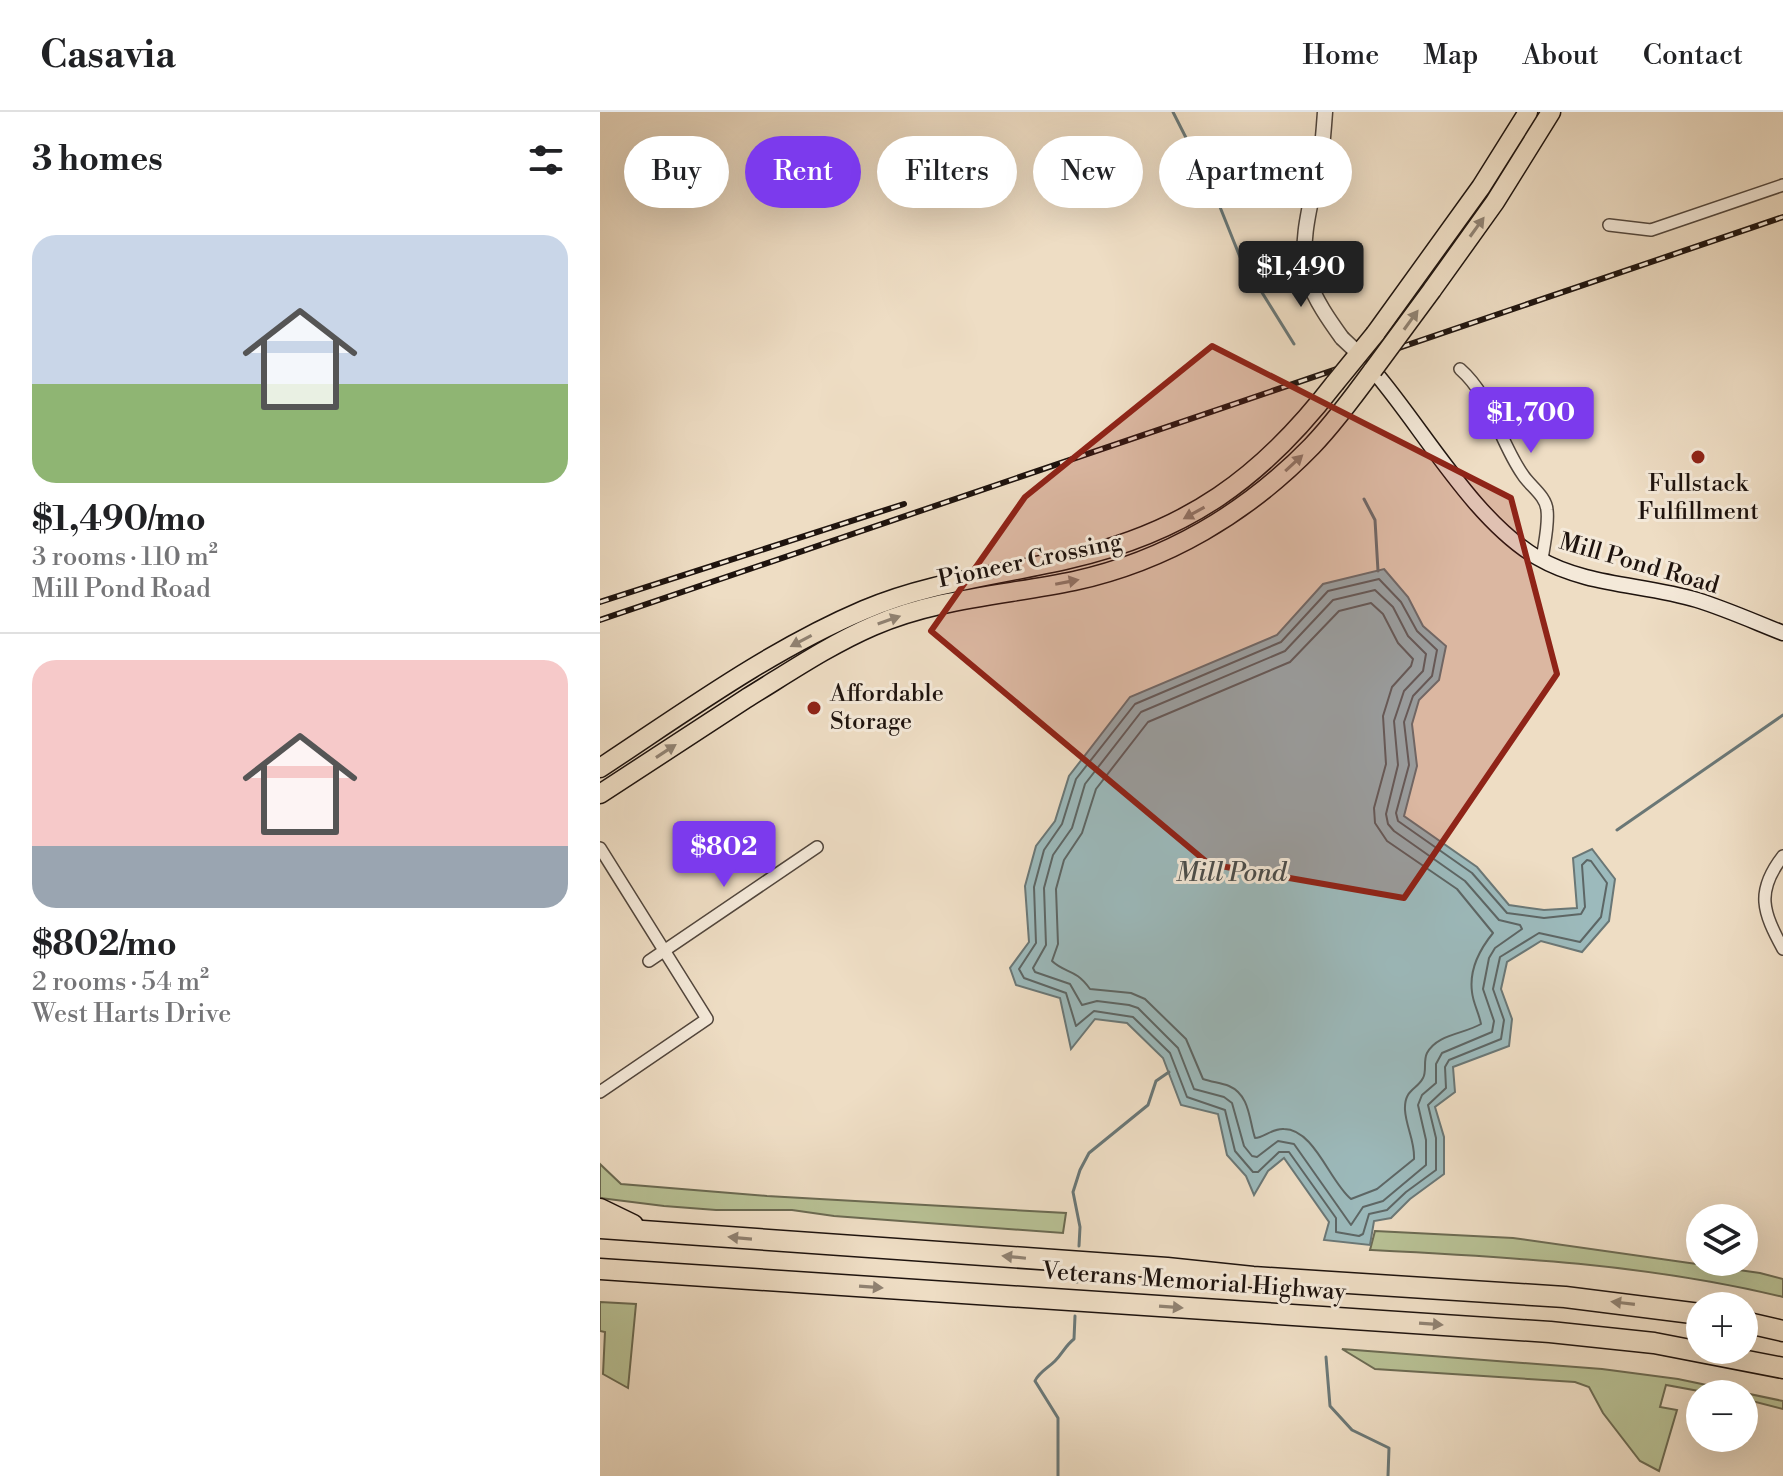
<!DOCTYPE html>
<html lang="en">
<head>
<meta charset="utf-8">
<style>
  body { margin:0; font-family:"Libre Bodoni",serif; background:#f2f2f2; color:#202124; height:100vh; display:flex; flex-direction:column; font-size:30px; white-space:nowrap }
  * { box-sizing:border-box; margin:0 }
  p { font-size:26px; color:#757577 }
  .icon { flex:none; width:44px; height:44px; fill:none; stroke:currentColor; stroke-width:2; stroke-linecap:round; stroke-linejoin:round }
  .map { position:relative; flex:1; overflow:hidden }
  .panel { display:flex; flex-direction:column; background:#fff; width:600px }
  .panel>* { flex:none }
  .banner { position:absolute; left:24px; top:24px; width:760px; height:72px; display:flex; gap:16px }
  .tools { position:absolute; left:1086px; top:1092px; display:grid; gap:16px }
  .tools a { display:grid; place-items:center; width:72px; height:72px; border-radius:50%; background:#fff; box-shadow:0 8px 32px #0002; font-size:40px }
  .price { position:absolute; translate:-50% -68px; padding:0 18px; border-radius:8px; background:#7c3aed; color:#fff; font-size:26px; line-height:52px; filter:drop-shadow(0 2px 4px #0008) }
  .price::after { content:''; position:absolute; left:50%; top:48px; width:24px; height:18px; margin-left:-12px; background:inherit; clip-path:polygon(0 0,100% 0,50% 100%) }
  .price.current { background:#222; color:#fff }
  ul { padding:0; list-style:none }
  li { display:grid; align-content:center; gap:16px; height:424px; padding:0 32px }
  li+li { border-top:2px solid #e0e0e0 }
  li span { display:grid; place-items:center; height:248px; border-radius:24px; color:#555 }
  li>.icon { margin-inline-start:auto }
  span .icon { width:144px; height:144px; fill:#fffc; stroke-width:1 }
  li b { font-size:34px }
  h2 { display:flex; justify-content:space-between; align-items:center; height:96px; padding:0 32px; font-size:34px }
  .pill { padding:0 28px; border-radius:36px; background:#fff; box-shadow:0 8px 32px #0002; font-size:28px; line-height:72px }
  .pill.current { background:#7c3aed; color:#fff }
  header { display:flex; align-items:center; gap:48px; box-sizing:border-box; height:112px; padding:0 40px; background:#fff; border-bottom:2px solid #e0e0e0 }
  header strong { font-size:38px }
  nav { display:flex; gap:44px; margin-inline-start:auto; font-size:28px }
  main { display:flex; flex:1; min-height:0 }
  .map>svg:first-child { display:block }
  .green { fill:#b8c195; stroke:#6b6a52; stroke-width:2 }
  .water { fill:#9cbabc; stroke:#6a7776; stroke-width:2 }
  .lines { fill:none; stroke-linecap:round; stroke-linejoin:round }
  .shore { stroke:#5d6665; stroke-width:2 }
  .stream { stroke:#6a7776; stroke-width:3 }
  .minor-casing { stroke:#52463c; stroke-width:14 }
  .tertiary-casing { stroke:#52463c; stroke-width:17 }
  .secondary-casing { stroke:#1e130e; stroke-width:17 }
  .trunk-casing { stroke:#1e130e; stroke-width:21 }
  .motorway-casing { stroke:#1e130e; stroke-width:23 }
  .minor { stroke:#f4e9d9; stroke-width:11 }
  .tertiary { stroke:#f4e9d9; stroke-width:14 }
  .secondary { stroke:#f4e9d9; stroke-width:14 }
  .trunk { stroke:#eeddc4; stroke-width:18 }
  .motorway { stroke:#eeddc4; stroke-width:20 }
  .rail-casing { stroke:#1e130e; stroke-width:6 }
  .rail { stroke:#f4e9d9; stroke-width:3; stroke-dasharray:9; stroke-linecap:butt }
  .tertiary-bridge-casing { stroke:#52463c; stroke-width:17; stroke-linecap:butt }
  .trunk-bridge-casing { stroke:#1e130e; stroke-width:21; stroke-linecap:butt }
  .tertiary-bridge { stroke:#f4e9d9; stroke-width:14 }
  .trunk-bridge { stroke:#eeddc4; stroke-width:18 }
  .oneway { fill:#908272 }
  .marked { fill:#8f2418; fill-opacity:0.2; stroke:#8f2418; stroke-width:6; stroke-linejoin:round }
  .poi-dot { fill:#8f2418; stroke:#f4e9d9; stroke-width:3 }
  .labels { text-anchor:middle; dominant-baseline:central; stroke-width:6; stroke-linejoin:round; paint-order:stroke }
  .poi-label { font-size:24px; fill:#1e130e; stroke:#f4e9d9 }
  .street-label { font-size:24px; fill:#1e130e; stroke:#f4e9d9 }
  .water-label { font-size:26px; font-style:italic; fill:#4a4d4b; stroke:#f4e9d9 }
</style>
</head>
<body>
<header>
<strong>Casavia</strong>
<nav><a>Home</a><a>Map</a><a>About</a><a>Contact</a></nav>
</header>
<main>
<section class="panel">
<h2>3 homes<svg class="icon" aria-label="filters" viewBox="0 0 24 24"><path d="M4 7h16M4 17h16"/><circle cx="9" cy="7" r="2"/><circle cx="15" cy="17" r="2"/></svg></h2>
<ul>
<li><span style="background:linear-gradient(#c9d6e8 60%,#8fb573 0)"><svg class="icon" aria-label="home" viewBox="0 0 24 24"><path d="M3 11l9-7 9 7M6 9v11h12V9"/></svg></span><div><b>$1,490/mo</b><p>3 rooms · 110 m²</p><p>Mill Pond Road</p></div></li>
<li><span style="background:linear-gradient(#f6c9c9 75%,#9aa5b1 0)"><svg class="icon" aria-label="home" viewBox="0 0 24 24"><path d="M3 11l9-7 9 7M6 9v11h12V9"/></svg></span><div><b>$802/mo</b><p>2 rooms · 54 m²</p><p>West Harts Drive</p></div></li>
</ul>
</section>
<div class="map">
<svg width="1183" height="1364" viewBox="0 0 1183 1364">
  <rect width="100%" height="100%" fill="#eeddc4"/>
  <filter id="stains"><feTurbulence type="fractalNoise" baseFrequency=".0025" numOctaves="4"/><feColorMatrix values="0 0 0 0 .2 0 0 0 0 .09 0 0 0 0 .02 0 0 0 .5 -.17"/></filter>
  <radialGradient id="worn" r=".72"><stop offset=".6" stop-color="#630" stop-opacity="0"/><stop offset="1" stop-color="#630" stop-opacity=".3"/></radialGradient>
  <g class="green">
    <path d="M0,1052l21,20 146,12 299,17 -3,20 -229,-17 -42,-6h-76l-52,-4 -64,-8z"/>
    <path d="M775,1119l138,7 247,35 23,6v18c-135,-33 -275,-40 -413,-47z"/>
    <path d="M0,1190l36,2 -8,84 -25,-14 2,-42 -5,-1z"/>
    <path d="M742,1237l260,20 76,10 105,22v8l-39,-10v-5h-29l-49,-9 -6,22 17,3 -18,61 -19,-10 -37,-48 -14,-26 -14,-5 -200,-13z"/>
  </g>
  <path class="water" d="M784,457l24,28 15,29 23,20 -7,34 -20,20 -7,24 5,42 -13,50 73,51 32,38 35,5 33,-2 -4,-50 19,-9 23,30 -6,42 -27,31 -41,-11 -34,21 -6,27 11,30 -3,27 -56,21 2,25 -20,15 9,30v37l-34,25 -19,19 -17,3 -4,24 -46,-5 5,-18 -45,-64 -16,13 -14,24 -8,-19 -19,-21 -9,-41 -37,-9 -18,-47 -36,-35 -32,-4 -24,30 -11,-51 -44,-13 -6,-17 19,-26 -4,-56 11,-40 19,-25 14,-45 61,-79 147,-62 46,-51z"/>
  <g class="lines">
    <g class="shore">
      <path d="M779,467l22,23 16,29 20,19 -5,26 -19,20 -9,26 5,43 -13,48 2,8 74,52 35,40 37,5 37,-4 4,-7 -3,-42 5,-5 4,1 16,22 -6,34 -21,25 -41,-9 -39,24 -7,32 11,31 -3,19 -52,21 -4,7 1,21 -18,17 8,33v32l-30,22 -19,18 -18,4 -6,20 -4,2 -23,-4v-14l-47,-66h-10l-21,20h-5l-18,-21 -10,-41 -38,-13 -17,-44 -37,-36 -39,-6 -18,15 -10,-33 -42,-15 -5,-9 17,-26 -2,-56 10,-37 18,-26 14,-45 59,-75 146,-62 47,-51z"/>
      <path d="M775,478l18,17 15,29 18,18 -3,17 -19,20 -10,30 4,44 -12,49 2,10 6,7 71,50 34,39 21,5 2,4 -27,19 -6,10 -6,31 11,32 -2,11 -50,21 -6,11v19l-14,12 -4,10 8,35v25l-43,36 -20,6 -12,18 -57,-81 -16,-3 -21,16 -5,-1 -8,-10 -12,-43 -8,-6 -30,-8 -16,-41 -40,-40 -9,-3 -32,-4 -15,4 -12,-21 -35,-12 -2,-4 13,-23 -2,-57 9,-33 19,-27 13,-44 56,-72 144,-61 48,-51z"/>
      <path d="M771,491l12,11 15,29 15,16 -2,7 -19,21 -9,29 3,48 -12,44 1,15 12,18 70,48 36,44c-13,16 -24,37 -21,59 1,11 7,21 9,32 -17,10 -44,10 -54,29 -4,8 0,18 -4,25 -6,12 -19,11 -18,32 1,17 10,31 9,49l-37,30 -26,10c-21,-17 -37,-70 -67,-70 -12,-1 -20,9 -29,9 -6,-18 -5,-43 -26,-52 -8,-3 -17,-4 -26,-7l-17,-40 -41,-40 -14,-6 -41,-4c-15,-21 -24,-15 -38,-28l6,-17 -2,-55 8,-29 18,-27 14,-44 52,-67 142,-60 49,-51z"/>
    </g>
    <g class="stream">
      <path d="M573,0l43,85 24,60 54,87"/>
      <path d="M764,387l11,21 3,51"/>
      <path d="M1017,718l166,-115"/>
      <path d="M479,1134l1,-19 -7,-35 7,-22 9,-17 59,-48 8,-24 13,-9"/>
      <path d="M477,1170v-2"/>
      <path d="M726,1245l4,49 22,24 37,18 -1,28"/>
      <path d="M458,1364v-58l-23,-37c4,-9 13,-13 20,-20 8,-8 10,-15 19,-22l1,-23"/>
    </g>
    <defs>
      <g id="minor">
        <path d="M1009,113l42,5 132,-45"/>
        <path d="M860,257c32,28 39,72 63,106 7,11 23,21 24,35 2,15 -3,34 -5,50"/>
        <path d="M0,736l107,171 -107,73"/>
        <path d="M1183,744c-28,36 -20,56 0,93"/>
        <path d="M49,849l168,-114"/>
      </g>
      <path id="tertiary" d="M725,0c-1,14 -2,29 -4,43 -7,37 -24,87 -13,124 7,21 21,41 34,59"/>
      <path id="secondary" d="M773,258c50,58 100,150 165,188 48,28 107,26 159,42 29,9 58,22 86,33"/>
      <g id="trunk">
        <path d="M832,178l63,-88 56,-90"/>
        <path d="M775,222l106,-147 47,-75"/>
        <path d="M0,656c85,-56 170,-118 264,-158 65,-28 137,-35 205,-51 118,-27 193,-81 266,-176"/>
        <path d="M0,682c49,-32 98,-64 147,-96 41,-25 82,-53 126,-72 64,-28 134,-31 201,-45 92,-20 173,-68 238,-135 22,-23 42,-50 61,-76"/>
      </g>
      <g id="motorway">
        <path d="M0,1097l33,16"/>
        <path d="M0,1116l567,40 86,9 312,20 135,17"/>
        <path d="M0,1157l950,63 104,11 129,25"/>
        <path d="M1144,1210l39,9"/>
      </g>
    </defs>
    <use href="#minor" class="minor-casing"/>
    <use href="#tertiary" class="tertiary-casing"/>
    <use href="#secondary" class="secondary-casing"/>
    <use href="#trunk" class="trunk-casing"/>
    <use href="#motorway" class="motorway-casing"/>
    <use href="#minor" class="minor"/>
    <use href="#tertiary" class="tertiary"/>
    <use href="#secondary" class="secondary"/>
    <use href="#trunk" class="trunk"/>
    <use href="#motorway" class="motorway"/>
    <defs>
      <g id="rail">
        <path d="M0,490l304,-98"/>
        <path d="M0,508l1183,-403"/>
      </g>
    </defs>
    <use href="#rail" class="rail-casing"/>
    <use href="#rail" class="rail"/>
    <defs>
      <path id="tertiary-bridge" d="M742,226l17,16"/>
      <g id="trunk-bridge">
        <path d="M773,258l59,-80"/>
        <path d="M735,271l40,-49"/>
      </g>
    </defs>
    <use href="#tertiary-bridge" class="tertiary-bridge-casing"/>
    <use href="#trunk-bridge" class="trunk-bridge-casing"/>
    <use href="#tertiary-bridge" class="tertiary-bridge"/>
    <use href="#trunk-bridge" class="trunk-bridge"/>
  </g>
  <defs><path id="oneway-solid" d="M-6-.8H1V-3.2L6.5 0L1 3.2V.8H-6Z" transform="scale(2)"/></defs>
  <g class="oneway">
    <use href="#oneway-solid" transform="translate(877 115) rotate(-54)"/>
    <use href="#oneway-solid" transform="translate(811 208) rotate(-54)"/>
    <use href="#oneway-solid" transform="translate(694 351) rotate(-43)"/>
    <use href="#oneway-solid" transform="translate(594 401) rotate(151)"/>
    <use href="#oneway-solid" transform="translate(467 470) rotate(-11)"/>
    <use href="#oneway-solid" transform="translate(289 508) rotate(-19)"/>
    <use href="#oneway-solid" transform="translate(201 529) rotate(152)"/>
    <use href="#oneway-solid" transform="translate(66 639) rotate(-33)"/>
    <use href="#oneway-solid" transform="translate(140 1126) rotate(-175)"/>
    <use href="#oneway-solid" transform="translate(414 1145) rotate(-174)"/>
    <use href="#oneway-solid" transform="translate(271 1175) rotate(4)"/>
    <use href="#oneway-solid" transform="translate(1023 1191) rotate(-173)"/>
    <use href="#oneway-solid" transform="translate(571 1195) rotate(4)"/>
    <use href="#oneway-solid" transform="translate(831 1212) rotate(4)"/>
  </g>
  <path class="marked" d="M612,234l299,152 46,176 -153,224 -195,-34 -278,-233 94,-134z"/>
  <g class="poi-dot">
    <circle cx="1098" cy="345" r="8"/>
    <circle cx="214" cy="596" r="8"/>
  </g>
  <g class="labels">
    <g class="poi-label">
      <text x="1098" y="372">Fullstack<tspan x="1098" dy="28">Fulfillment</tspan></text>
      <text x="230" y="582" text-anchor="start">Affordable<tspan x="230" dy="28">Storage</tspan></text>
    </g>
    <g class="street-label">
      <text transform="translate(430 449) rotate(-12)">Pioneer Crossing</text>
      <text transform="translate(1039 452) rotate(16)">Mill Pond Road</text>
      <text transform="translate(594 1170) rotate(4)">Veterans Memorial Highway</text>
    </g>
    <g class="water-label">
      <text x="631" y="761">Mill Pond</text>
    </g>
  </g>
  <rect width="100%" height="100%" filter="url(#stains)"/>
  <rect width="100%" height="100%" fill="url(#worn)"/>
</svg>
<div class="tools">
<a><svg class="icon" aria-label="layers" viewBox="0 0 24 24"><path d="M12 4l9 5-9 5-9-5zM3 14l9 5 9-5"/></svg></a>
<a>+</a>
<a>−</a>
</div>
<b class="price current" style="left:701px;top:197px">$1,490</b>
<b class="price" style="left:931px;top:343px">$1,700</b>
<b class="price" style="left:124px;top:777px">$802</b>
<div class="banner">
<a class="pill">Buy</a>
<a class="pill current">Rent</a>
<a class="pill">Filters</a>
<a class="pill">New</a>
<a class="pill">Apartment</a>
</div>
</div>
</main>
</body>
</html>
